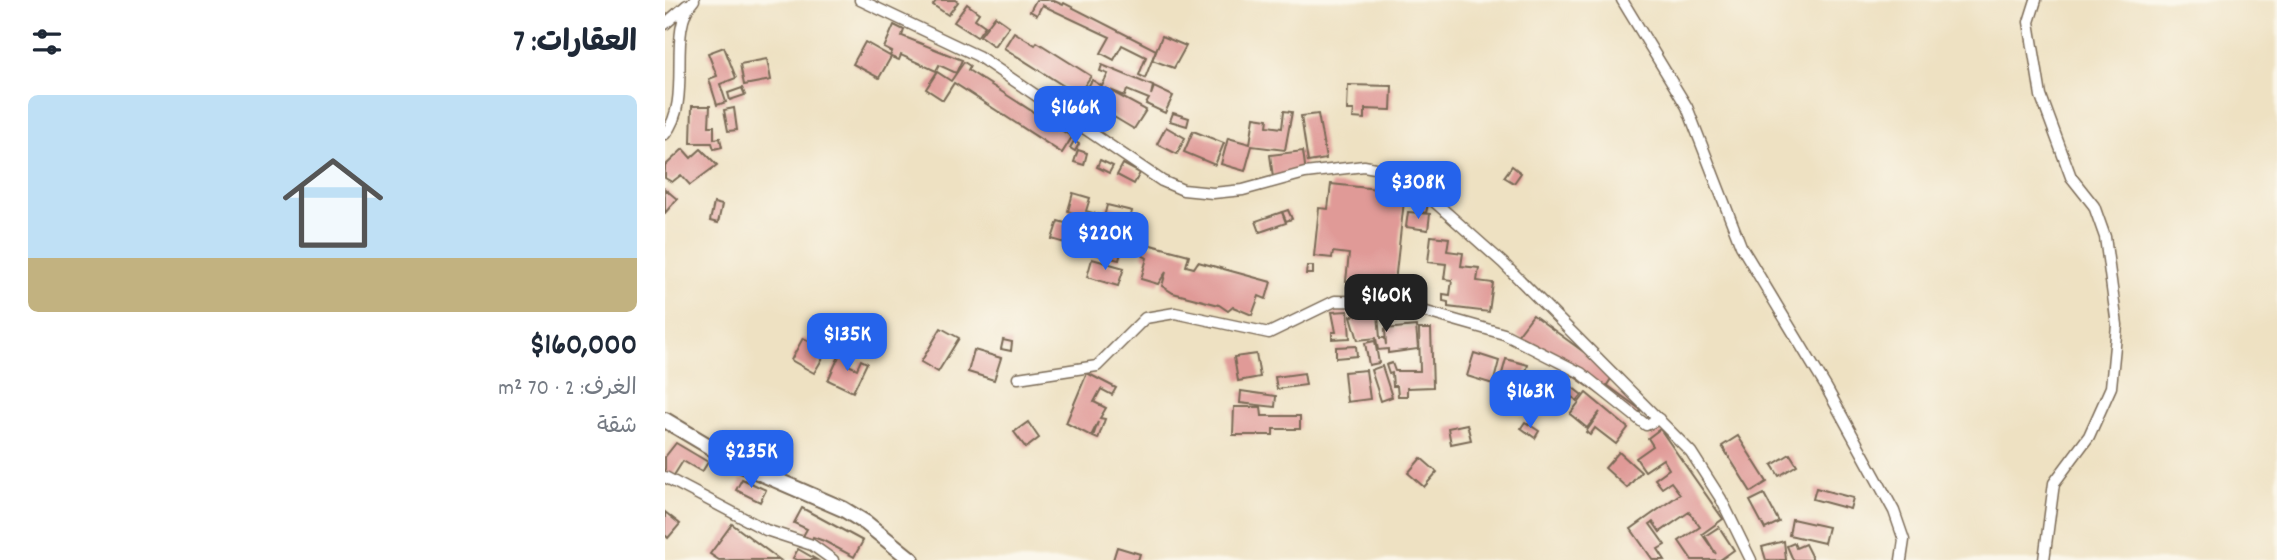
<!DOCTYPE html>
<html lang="ar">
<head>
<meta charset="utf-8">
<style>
  body { margin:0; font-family:Dekko,"Playpen Sans Arabic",sans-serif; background:#f2f2f3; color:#1f2937; direction:rtl; height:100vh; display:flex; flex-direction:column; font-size:26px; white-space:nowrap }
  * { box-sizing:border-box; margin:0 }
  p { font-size:23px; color:#747a83 }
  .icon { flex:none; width:38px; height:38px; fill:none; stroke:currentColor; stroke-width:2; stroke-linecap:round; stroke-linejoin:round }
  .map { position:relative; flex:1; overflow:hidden; direction:ltr }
  .panel { display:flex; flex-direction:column; background:#fff; width:665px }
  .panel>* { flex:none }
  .price { position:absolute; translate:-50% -60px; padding:0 16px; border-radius:14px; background:#2563eb; color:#fff; font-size:23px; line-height:46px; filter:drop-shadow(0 2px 4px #0008) }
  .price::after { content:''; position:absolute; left:50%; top:42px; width:21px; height:16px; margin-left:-10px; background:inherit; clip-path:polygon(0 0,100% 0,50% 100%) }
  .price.active { background:#222; color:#fff }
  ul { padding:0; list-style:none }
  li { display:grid; align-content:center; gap:14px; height:371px; padding:0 28px }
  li+li { border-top:2px solid #e0e1e3 }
  li span { display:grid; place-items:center; height:217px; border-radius:10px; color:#555 }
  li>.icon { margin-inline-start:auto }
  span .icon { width:126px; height:126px; fill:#fffc; stroke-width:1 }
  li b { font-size:30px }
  h2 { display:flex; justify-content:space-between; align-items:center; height:84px; padding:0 28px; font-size:30px }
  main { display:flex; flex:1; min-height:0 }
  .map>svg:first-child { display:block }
  .building { fill:#e09a97 }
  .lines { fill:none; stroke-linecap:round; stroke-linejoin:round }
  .street-casing { stroke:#7a6a57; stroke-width:13 }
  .secondary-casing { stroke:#7a6a57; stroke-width:18 }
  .street { stroke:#fff; stroke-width:10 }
  .secondary { stroke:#fff; stroke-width:14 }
</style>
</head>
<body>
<main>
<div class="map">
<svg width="1612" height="560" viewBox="0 0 1612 560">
  <rect width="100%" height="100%" fill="#fbf7ec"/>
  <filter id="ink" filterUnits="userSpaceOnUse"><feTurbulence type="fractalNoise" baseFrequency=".0143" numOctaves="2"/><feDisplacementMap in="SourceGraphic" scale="14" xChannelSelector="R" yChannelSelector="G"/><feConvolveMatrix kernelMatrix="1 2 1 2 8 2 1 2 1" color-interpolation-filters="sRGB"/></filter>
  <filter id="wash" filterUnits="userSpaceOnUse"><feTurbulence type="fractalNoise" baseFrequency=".00686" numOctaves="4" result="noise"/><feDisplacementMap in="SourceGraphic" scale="28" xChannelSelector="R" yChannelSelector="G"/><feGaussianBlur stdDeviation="1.57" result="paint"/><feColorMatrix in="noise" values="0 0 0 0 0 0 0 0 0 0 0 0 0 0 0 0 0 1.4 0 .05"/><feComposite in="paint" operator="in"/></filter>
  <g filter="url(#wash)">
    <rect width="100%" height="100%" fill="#eee1c2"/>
    <g id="blocks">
      <g class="building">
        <path d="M272,0h18l3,2 -10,13 -15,-10z"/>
        <path d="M371,0h16l11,5 1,-2 92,47 -11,28 -6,-3 7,-18 -24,-12 -8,15 -13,-7 9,-16 -68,-32 -5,10 -7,-4z"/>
        <path d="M302,4l12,9 -4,6 10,7 -8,11 -23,-15z"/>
        <path d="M330,16l14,10 -15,20 -14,-10z"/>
        <path d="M229,25l10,5 -2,6 60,24 -6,13 -17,-8 -3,6 -35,-16 -2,5 -8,-3 -12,21 -26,-14 12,-22 25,14 2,-4 -8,-4z"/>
        <path d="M349,32l21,13 2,-3 54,34 -13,19 -74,-47z"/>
        <path d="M497,36l24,10 -12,22 -22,-8z"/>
        <path d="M59,47l12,31 -16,6 6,18 -9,3 -8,-26 8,-3 -9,-23z"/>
        <path d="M102,59l4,21 -27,5 -4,-21z"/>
        <path d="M299,62l6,4 -2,4 104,67 -10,16 -108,-70 -11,17 -17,-11 11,-17 14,9z"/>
        <path d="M437,65l51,21 -2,9 3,-8 19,9 -8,17 -19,-9 3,-5 -22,-9 -2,6 -20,-8 41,22 -12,19 -52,-31 10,-18 10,6 6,-12 -8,-3z"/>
        <path d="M683,85l44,1 -1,24 -26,-1v10l-12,-1 1,-8h-7z"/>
        <path d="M77,88l3,7 -15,5 -2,-7z"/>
        <path d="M27,106h18l-1,20h5v13l6,-1 2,9 -8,2 -2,-6h-21z"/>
        <path d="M69,108l3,22 -9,1 -4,-21z"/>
        <path d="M619,111l8,1 -7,38 -33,-4 -7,25 -24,-7 7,-26 22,6 4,-27 14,2 -1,7 15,2z"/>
        <path d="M508,113l16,5 -2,8 -17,-5z"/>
        <path d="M653,114l8,45 -18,3 -7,-46z"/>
        <path d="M501,127l19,11 -8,16 -20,-10z"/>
        <path d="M528,131l31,12 -9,22 -31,-13z"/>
        <path d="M409,141l5,3 -4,7 -5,-3z"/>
        <path d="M18,149l8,9 10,-9 16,16 -27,20 -9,-10 -9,7 -7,-4v-12z"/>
        <path d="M413,150l9,3 -3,12 -10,-3z"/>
        <path d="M638,151l3,22 -33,4 -3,-22z"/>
        <path d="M435,160l13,6 -4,7 -12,-6z"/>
        <path d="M458,164l17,9 -6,11 -17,-9z"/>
        <path d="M847,166l9,7 -7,10 -10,-6z"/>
        <path d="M666,184l74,8 -11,99 -22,-3 1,-4 -27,-3 3,-27 -16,-2 -1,6 -18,-2 5,-48 9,1z"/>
        <path d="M0,189l12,10 -12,14z"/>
        <path d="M408,193l17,5 -4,13 17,5 -11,35 -40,-12 6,-18 14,4 4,-11 -8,-3z"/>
        <path d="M755,202l8,2 -2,9 -8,-2z"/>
        <path d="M49,203l8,2 -4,18 -8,-2z"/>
        <path d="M442,205l25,6 -13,49 -24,-6z"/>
        <path d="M623,210l4,9 -6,2 -4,-9z"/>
        <path d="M617,212l4,11 -26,9 -4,-11z"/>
        <path d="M743,212l22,2 -2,16 -22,-3z"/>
        <path d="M766,236l18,2 -2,13 16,2 -2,13 18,2 -2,13 16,2 -4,29 -41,-5v-5l-5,-1v-7l7,1 2,-15 -8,-1 2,-15 -18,-2z"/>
        <path d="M482,244l42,11 -3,11 8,2 4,-6 73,20 -5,17 -7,-3 -7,19 -19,-8 -5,4 -9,-6 -46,-12 -11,-7 4,-14 -8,12 -17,-5 6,-21 -5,-3z"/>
        <path d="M427,259l32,9 -6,18 -31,-9z"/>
        <path d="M642,266h6v8h-7z"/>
        <path d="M683,311l2,27 -18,1v-7h4l-4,-20z"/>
        <path d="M713,314l2,24h5l1,7 -1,-16 31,-3 2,23 -30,4v-4l-10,1 -2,-12 -18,2 -7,-24z"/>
        <path d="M868,315l81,59 -7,11 34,25 -7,9 -117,-83z"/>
        <path d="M276,328l18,10 -21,34 -17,-10z"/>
        <path d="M754,329h12l2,58 -26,1v8h-9l-1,-10h-4l-1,-13 -3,1 -3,-9 6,-2 3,8h25z"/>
        <path d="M138,338l24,13 -13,22 -23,-13z"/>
        <path d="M338,340l9,2 -1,9 -10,-2z"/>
        <path d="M710,341l4,22 -10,2 -4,-22z"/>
        <path d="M691,346l1,10 -21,2v-11z"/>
        <path d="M309,350l27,8 -7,22 -26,-8z"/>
        <path d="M176,352l11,5 -4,8 9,4 4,-9 6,3 -14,29 -25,-12z"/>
        <path d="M809,353l25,8 -6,23 -26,-8z"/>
        <path d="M591,354l4,23 -22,4 -4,-24z"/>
        <path d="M841,359l22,6 -7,23 -21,-7z"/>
        <path d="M717,366l10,31 -11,4 -10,-31z"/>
        <path d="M701,370l4,29 -23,3 -3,-30z"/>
        <path d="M422,373l29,15 -4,7 -11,-6 -7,13 12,6 -6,10 5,1 -7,20 -5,-2 5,-15 -7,14 -25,-13z"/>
        <path d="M639,373l2,12 -29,4 -2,-12z"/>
        <path d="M893,376l24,19 -5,6 -4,-4 -9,11 -19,-16z"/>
        <path d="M576,391l35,5 -1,11 -35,-4z"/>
        <path d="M921,393l42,35 -12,16 -21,-16 -5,7 -4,-3 14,-20 -13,16 -17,-14z"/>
        <path d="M569,407h27l1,9h38v13h-27v6h-40z"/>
        <path d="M363,422l11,16 -13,10 -12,-16z"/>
        <path d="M860,422l14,9 -4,7 -14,-10z"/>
        <path d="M802,424l4,16 -20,4 -3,-16z"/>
        <path d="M995,429l63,90 -21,15 14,20 -11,-18 14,-9 15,23 -14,10h-28l-13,-19 21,-14 -11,-15 -29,20 -7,-10 -3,2 15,21 -7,4 7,11h-12l-22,-31 49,-35 -9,-12 -9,6 -7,-9 14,-10 -6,-10 -18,12 -9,-13 17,-12 -5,-8z"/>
        <path d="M1073,436l29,46 -16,10 -29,-46z"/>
        <path d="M11,443l32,19 -6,10 -19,-11 -12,19 -6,-4v-19z"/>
        <path d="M954,452l22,20 -14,16 -22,-20z"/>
        <path d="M1125,454l7,11 -18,11 -7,-11z"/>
        <path d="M756,458l16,14 -13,15 -16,-14z"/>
        <path d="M77,479l24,11 -6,12 -24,-12z"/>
        <path d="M1151,488l37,10 -3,11 -37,-10z"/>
        <path d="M1099,494l15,28 -14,7 -15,-28z"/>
        <path d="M137,508l61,33 -9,16 -30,-16 -11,-4 -1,3 -9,-4 4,-7 -13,-6z"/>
        <path d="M0,512l15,12 -12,14 -3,-3z"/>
        <path d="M1127,519l36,8 -4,16 -35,-8z"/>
        <path d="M67,524l48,36h-61l-9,-6z"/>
        <path d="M1119,541l2,19h-20l-4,-13z"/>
        <path d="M1129,543l2,5 9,-4 8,16h-20l-6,-14z"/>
        <path d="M452,547l23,7 -2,6h-25z"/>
        <path d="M133,549l19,11h-20l-4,-2z"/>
      </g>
    </g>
  </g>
  <g filter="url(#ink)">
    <use href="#blocks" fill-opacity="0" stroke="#7a6a57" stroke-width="2"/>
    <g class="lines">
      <defs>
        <g id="street">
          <path d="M195,0l118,56 184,125 21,9 30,3 30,-3 62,-17 59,-7 27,5 29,18 83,74 188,189 30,47 30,61"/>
          <path d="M957,0l65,107 54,139 85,141 68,124 10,29 -3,20"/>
          <path d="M1371,0l-7,22 12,74 30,81 23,29 11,31 12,88 -6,62 -22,49 -35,47 -10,77"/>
          <path d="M0,24l22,-19"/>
          <path d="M0,134c29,-35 0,-104 29,-134"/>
          <path d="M353,378l79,-12 48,-48 30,-5 94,20 66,-32 56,1 113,32 77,39 65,52 13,-6"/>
          <path d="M0,477l101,53 46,15 21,15"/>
        </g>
        <path id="secondary" d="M0,420l72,43 106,46 23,14 46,37"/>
      </defs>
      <use href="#street" class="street-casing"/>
      <use href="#secondary" class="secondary-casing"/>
      <use href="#street" class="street"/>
      <use href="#secondary" class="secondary"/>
    </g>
  </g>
</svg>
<b class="price" style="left:410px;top:146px">$166K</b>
<b class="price" style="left:753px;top:221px">$308K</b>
<b class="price" style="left:440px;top:272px">$220K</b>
<b class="price active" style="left:721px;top:334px">$160K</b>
<b class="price" style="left:182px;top:373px">$135K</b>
<b class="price" style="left:865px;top:430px">$163K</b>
<b class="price" style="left:86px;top:490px">$235K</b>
</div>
<section class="panel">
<h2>العقارات: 7<svg class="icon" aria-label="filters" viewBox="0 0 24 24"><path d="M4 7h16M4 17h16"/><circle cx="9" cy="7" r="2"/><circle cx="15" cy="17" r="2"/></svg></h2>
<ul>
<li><span style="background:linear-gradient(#bfe0f5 75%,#c2b280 0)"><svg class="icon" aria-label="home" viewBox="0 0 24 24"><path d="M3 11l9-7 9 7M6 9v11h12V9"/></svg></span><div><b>$160,000</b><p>الغرف: 2 · 70 m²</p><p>شقة</p></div></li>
</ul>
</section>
</main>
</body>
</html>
